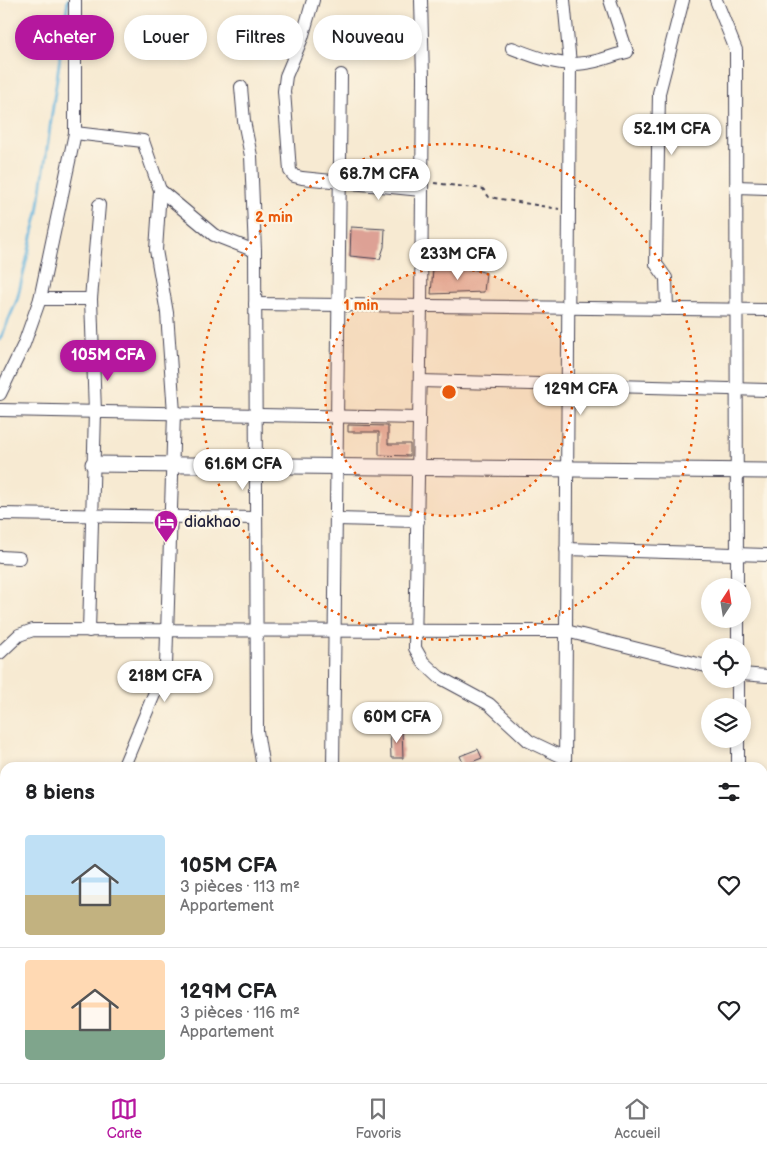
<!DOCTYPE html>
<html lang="fr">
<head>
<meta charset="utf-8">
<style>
  body { margin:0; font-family:"Balsamiq Sans",sans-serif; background:#f2f2f2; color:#202124; height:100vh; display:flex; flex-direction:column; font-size:19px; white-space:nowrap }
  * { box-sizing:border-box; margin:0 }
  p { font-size:16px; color:#757577 }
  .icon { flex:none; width:28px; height:28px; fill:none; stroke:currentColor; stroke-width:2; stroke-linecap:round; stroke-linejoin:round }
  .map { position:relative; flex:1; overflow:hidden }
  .sheet { position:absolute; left:0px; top:762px; width:768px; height:321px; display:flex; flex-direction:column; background:#fff; border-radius:15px 15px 0 0; box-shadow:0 2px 8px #0003 }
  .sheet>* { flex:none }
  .hud { position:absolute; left:15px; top:15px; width:500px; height:45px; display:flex; gap:10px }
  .needle { width:32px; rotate:12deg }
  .controls { position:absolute; left:701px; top:578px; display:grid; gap:10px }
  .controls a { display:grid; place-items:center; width:50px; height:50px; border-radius:50%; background:#fff; box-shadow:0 2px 8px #0003; font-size:25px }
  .price { position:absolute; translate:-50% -42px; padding:0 11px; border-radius:18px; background:#fff; color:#222; font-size:16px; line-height:32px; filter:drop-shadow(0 1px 2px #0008) }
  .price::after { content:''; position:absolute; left:50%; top:30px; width:15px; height:11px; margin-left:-8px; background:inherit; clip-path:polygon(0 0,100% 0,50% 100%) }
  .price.current { background:#b5179e; color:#fff }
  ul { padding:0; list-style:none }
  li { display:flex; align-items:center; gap:15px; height:125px; padding:0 25px }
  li+li { border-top:1px solid #e0e0e0 }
  li span { display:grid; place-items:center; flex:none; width:140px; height:100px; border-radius:5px; color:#555 }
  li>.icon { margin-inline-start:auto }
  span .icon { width:60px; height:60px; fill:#fffc; stroke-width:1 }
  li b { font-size:21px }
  h2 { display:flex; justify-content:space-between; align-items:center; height:60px; padding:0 25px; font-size:21px }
  .tag { padding:0 18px; border-radius:22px; background:#fff; box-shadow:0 2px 8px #0003; font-size:18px; line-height:45px }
  .tag.current { background:#b5179e; color:#fff }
  .tab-bar { display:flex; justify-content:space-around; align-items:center; height:70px; border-top:1px solid #e0e0e0; background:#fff; font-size:14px; color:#757577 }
  .tab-bar a { display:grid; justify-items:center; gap:2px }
  .tab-bar .current { color:#b5179e }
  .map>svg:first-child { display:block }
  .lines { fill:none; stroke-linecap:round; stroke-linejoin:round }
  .stream { stroke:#62b2dc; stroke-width:3 }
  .building { fill:#dda195 }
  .minor-casing { stroke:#424052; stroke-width:14 }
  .tertiary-casing { stroke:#424052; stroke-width:17 }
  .path { stroke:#424052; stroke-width:2; stroke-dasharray:4 4; stroke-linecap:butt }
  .minor { stroke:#fff; stroke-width:12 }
  .tertiary { stroke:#fff; stroke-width:15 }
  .ring { fill:none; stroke:#e8590c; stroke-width:2.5; stroke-dasharray:2.5 5 }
  .labels { text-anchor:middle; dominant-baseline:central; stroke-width:4.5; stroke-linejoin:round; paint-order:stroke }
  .poi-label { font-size:16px; fill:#22223b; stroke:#fcf5e5; text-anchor:start }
  .centre { fill:#e8590c; stroke:#fcf5e5; stroke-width:2.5 }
  .ring-label { font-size:15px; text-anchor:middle; font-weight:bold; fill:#e8590c; stroke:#fcf5e5; stroke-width:4.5; stroke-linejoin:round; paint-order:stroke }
</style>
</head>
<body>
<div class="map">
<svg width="767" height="1083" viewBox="0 0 767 1083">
  <rect width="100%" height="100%" fill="#fcf5e5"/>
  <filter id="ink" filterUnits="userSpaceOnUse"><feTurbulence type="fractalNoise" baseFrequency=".02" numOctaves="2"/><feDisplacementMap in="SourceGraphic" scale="10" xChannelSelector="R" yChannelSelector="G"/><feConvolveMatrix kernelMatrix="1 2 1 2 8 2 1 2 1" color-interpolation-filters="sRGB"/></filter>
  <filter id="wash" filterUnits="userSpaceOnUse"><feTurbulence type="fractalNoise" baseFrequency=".0096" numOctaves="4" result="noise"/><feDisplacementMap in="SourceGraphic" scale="20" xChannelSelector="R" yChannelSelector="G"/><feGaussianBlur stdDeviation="1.12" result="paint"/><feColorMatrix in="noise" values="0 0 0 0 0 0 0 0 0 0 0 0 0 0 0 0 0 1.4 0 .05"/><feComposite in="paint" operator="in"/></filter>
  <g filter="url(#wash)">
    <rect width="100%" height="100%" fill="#f7ead2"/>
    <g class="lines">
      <path class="stream" d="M0,340l17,-40 21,-88 30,-212"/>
    </g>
    <g id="blocks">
      <g class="building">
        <path d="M351,227l34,2 -1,18 -4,12 -30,-3z"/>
        <path d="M433,269h40l13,4 -2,19 -53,2z"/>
        <path d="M348,425l40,1v18h22v12l-31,-1v-23h-31z"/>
        <path d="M402,730l1,28h-12l-1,-27z"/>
        <path d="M478,749l4,9 -18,7 -4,-9z"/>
      </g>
    </g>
  </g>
  <g filter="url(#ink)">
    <use href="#blocks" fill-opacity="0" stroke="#424052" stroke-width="1"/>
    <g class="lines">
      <defs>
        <g id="minor">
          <path d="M313,0l-11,38 -16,38 -2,15 6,80 4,5 8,2 119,12"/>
          <path d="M421,0l2,78 -2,228 -6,342 8,14 16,15 50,27 40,37 36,17"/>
          <path d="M564,0l6,64 -5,704"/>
          <path d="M716,0l20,50 1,536"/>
          <path d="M512,48c23,9 48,19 73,15 14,-1 28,-8 42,-11l-17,-52"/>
          <path d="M241,87l3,34 7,35 4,95 2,480 6,37"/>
          <path d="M75,133l68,8 17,49 -4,60 11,63 7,100 -8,253 -43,102"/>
          <path d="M736,187l31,1"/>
          <path d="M160,190l54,45 41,16"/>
          <path d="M40,299h51"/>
          <path d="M255,304l512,6"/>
          <path d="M667,309l-1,-31 -10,-14 3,-171 24,-93"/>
          <path d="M420,381l347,9"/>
          <path d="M0,394l24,-50 16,-45 35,-166v-133"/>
          <path d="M0,410l419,8"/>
          <path d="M0,514l256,4"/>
          <path d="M336,519l82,2"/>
          <path d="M566,549l201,6"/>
          <path d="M0,557l19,1"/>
          <path d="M738,619v27"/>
          <path d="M89,631l6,-219 -4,-113 8,-94"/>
          <path d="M0,653l19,-18 14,-5 533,1 144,36"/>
          <path d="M742,674l25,2"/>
          <path d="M738,679v27"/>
          <path d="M738,739v29"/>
          <path d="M333,768l8,-693"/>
          <path d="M762,784h5"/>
          <path d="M0,812l5,-20"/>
          <path d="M762,873h5"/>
          <path d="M762,959h5"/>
          <path d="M0,1054l5,1"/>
          <path d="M101,1079v4"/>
          <path d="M564,1079l1,4"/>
          <path d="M739,1079v4"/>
          <path d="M25,1083v-4"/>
          <path d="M315,1083l1,-4"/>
          <path d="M649,1083v-4"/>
        </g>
        <g id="tertiary">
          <path d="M93,464l674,7"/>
          <path d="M0,959l5,1"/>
          <path d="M762,1043h5"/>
        </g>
      </defs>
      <use href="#minor" class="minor-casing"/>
      <use href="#tertiary" class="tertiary-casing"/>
      <path class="path" d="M434,183l49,6 6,8 70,12"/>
      <use href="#minor" class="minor"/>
      <use href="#tertiary" class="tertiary"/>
    </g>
  </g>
  <circle cx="449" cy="392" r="124" fill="#e8590c" fill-opacity=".12"/>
  <g class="ring">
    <circle cx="449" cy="392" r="124"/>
    <circle cx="449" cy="392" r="248"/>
  </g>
  <defs>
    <symbol id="hotel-pin" viewBox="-11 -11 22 30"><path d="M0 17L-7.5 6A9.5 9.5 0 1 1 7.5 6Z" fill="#b5179e" stroke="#fcf5e5"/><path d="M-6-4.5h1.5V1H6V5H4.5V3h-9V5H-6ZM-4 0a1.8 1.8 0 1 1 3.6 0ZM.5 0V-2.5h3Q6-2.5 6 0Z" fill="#fff"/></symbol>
  </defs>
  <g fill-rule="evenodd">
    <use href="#hotel-pin" x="152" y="508" width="28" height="38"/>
  </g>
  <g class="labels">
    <g class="poi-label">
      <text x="184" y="522">diakhao</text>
    </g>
  </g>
  <circle cx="449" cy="392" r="8" class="centre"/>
  <g class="ring-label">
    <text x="274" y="222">2 min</text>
    <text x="361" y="310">1 min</text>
  </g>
</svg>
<div class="controls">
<a><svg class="needle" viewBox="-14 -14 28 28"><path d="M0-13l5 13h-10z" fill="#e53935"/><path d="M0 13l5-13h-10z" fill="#757577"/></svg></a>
<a><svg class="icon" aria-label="locate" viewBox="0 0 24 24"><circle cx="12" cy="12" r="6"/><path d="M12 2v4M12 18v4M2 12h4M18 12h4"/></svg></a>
<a><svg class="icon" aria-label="layers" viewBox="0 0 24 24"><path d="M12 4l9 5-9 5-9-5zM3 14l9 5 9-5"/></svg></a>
</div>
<b class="price" style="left:672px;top:156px">52.1M CFA</b>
<b class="price" style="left:379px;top:201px">68.7M CFA</b>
<b class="price" style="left:458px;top:281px">233M CFA</b>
<b class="price current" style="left:108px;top:382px">105M CFA</b>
<b class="price" style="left:581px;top:416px">129M CFA</b>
<b class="price" style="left:243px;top:491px">61.6M CFA</b>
<b class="price" style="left:165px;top:703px">218M CFA</b>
<b class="price" style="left:397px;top:744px">60M CFA</b>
<div class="hud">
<a class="tag current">Acheter</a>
<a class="tag">Louer</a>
<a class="tag">Filtres</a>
<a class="tag">Nouveau</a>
</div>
<section class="sheet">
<h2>8 biens<svg class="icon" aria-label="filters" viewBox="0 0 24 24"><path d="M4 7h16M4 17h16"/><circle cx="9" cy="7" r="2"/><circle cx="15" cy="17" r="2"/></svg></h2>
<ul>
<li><span style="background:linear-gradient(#bfe0f5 60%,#c2b280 0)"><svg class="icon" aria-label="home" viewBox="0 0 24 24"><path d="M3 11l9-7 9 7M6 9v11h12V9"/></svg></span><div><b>105M CFA</b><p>3 pièces · 113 m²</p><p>Appartement</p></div><svg class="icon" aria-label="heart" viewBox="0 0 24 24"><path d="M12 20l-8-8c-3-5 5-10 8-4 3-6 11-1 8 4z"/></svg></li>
<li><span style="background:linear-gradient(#ffd9b3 70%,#7fa58c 0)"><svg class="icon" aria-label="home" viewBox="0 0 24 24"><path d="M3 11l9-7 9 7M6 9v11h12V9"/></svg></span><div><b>129M CFA</b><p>3 pièces · 116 m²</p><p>Appartement</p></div><svg class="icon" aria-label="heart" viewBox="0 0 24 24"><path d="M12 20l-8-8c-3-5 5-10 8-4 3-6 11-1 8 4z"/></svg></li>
</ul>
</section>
</div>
<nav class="tab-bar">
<a class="current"><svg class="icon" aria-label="map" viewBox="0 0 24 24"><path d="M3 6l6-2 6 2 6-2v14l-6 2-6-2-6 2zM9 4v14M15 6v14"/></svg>Carte</a>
<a><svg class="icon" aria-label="saved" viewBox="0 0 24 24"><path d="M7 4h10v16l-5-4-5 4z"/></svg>Favoris</a>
<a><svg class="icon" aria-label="home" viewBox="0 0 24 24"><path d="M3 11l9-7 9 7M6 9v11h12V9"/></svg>Accueil</a>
</nav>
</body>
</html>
